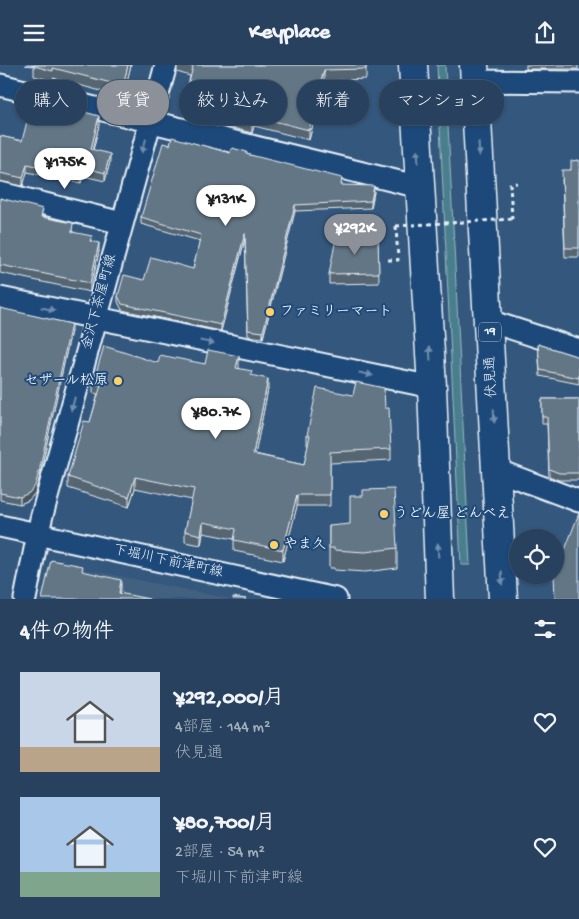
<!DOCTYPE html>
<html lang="ja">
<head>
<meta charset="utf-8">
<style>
  body { margin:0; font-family:"Gochi Hand","Klee One",sans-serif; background:#334c67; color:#f1f3f6; height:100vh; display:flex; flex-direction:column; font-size:19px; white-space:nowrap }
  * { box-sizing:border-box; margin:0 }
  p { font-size:16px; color:#a4afbc }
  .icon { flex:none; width:28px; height:28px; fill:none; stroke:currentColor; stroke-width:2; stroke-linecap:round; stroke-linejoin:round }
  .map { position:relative; height:534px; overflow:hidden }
  .side { display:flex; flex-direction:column; background:#27415e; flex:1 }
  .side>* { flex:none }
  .guide { position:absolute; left:15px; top:15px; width:550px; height:45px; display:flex; gap:10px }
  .controls { position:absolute; left:509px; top:464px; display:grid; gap:10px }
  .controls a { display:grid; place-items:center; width:55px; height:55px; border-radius:50%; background:#27415e; box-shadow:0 1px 4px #0004,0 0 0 1px #435a73; font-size:25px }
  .price { position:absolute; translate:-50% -42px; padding:0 11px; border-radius:18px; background:#fff; color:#222; font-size:16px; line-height:32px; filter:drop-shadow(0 1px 2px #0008) }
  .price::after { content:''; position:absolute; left:50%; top:30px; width:15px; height:11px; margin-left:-8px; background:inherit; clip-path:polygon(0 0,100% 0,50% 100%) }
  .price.current { background:#8c9099; color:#fff }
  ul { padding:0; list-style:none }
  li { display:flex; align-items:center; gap:15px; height:125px; padding:0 20px }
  li span { display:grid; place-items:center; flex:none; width:140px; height:100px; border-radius:0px; color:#555 }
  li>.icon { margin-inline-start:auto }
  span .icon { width:60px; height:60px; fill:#fffc; stroke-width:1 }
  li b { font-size:21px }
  h2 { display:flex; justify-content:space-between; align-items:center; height:60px; padding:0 20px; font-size:21px }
  .tag { padding:0 18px; border-radius:22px; background:#27415e; box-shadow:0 1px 4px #0004,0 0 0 1px #435a73; font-size:18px; line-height:45px }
  .tag.current { background:#8c9099; color:#fff }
  header { display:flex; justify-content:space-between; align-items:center; height:65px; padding:0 20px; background:#27415e; font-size:22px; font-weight:700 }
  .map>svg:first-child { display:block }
  .built { fill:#42607f }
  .green { fill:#4a7f8d; stroke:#99b8c2 }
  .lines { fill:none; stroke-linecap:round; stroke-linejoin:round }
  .minor-casing { stroke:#e8f1f8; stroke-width:25 }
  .highway-casing { stroke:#e8f1f8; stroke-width:31 }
  .path { stroke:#e8f1f8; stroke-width:3; stroke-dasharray:4 4; stroke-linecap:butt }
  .minor { stroke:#1f4a7a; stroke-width:21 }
  .highway { stroke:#1f4a7a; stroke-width:28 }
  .path-bridge { stroke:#e8f1f8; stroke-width:3; stroke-dasharray:4 4; stroke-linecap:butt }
  .wall { fill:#566572; stroke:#e8f1f8 }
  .shaded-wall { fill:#46535d; stroke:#e8f1f8 }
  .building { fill:#647685; stroke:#e8f1f8 }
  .oneway { fill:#6f8dac }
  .poi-dot { fill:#ffd166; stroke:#1f4a7a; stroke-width:2 }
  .labels { text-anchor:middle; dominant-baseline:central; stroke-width:4; stroke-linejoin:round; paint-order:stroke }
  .shield { fill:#1f4a7a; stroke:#acbfd2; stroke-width:1 }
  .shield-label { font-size:12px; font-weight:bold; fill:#e8f1f8 }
  .street-label { font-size:14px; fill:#e8f1f8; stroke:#1f4a7a }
  .poi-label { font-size:14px; font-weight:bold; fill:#e8f1f8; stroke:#1f4a7a; text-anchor:start }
</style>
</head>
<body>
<header><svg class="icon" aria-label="menu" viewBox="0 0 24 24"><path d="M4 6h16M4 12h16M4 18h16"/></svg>Keyplace<svg class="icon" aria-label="share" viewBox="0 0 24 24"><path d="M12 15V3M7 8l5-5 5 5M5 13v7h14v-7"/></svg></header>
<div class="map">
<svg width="579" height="534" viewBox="0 0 579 534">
  <rect width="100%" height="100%" fill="#34577d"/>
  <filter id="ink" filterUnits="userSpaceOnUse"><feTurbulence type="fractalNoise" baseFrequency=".02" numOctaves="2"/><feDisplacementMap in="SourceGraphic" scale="10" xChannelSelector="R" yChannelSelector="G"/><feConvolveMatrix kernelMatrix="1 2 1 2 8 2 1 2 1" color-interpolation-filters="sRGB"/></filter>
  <g filter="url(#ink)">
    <path class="built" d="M55,498l177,36h-191l5,-27z"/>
    <path class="green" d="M437,0h8l25,500h-9z"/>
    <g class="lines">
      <defs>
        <g id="minor">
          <path d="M475,16l104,1"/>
          <path d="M0,20l420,102"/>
          <path d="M0,128l122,30"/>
          <path d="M0,233l432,89"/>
          <path d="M489,256l90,29"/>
          <path d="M496,405l83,31"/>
          <path d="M0,461l336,73"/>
          <path d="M25,534l16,-80 125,-454"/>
        </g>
        <g id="highway">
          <path d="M413,0l19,322 8,212"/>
          <path d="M474,0l29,534"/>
        </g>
      </defs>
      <use href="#minor" class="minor-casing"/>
      <use href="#highway" class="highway-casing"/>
      <g class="path">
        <path d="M512,154l-2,-35 7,-1"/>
        <path d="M388,195h10l-2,-34"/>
      </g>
      <use href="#minor" class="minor"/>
      <use href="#highway" class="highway"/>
      <path class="path-bridge" d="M396,161l116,-7"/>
    </g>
    <g class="wall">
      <path d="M25,0h106l-8,32 -70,-19v3l-19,-5v-10z"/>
      <path d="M177,0h189v14l-42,2 -15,59 -55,-14 -2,7 -30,-8v-10l3,-10 -37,-9v-10l2,-10 -13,-4z"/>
      <rect x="526" y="0" width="52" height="4"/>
      <path d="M99,60l-6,25 17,12 -5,19 -22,-5 -2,7 -54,-11 -4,14 -23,-5v-45l22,5z"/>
      <path d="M170,80l60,8 17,1 95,31 32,7 -3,16 -76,3 -32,127 -15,-2 -3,-97 -24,92 -99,-21 -4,-8v-6l26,-16 49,-11 7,-28 -59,-17v-7z"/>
      <path d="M579,95v97h-14l-3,-78z"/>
      <path d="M0,133l43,19 49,24 7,10 -9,41 -90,-19z"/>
      <path d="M378,172l1,46 -50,1v-10z"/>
      <path d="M0,243l71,23 -32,148 -4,14 -6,7 -9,4 -20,-4z"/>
      <path d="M538,279l41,13v27l-39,-8z"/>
      <path d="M205,299l34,4 13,8 16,13 -13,65 49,11 4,-19 -1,-1v-10l78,-27 6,41v11l-61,3v43h-33l-14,55 -49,-10v-12l-31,-6 -2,12 -16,-3v-11l7,-31 -57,-12 -6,19 -61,-19v-11l22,-55 8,-28 -5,-1v-10z"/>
      <path d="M542,334h37v81h-20l-10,-4 -2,-52h-5z"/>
      <path d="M329,461l68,22v20l-32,4 -31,-2v-2h-5z"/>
    </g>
    <g class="shaded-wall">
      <path d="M128,0h3l-8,32v-11z"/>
      <path d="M324,5v11l-15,59v-10z"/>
      <path d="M99,51v9l-8,33v-9z"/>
      <path d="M254,51v10l-2,7v-10z"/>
      <path d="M110,89v8l-5,19v-8z"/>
      <path d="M27,99v8l-4,14v-8z"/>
      <path d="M83,102v9l-2,7v-8z"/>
      <path d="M374,121v6l-3,16v-7z"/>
      <path d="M295,140v6l-32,127v-6z"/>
      <path d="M245,168v6l-24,92v-6z"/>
      <path d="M99,178v8l-9,41v-9z"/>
      <path d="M71,259v7l-32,148 -4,14 -6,7 -9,4v-7z"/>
      <path d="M239,291v11l-3,11v-10z"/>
      <path d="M268,314v10l-15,76v-11z"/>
      <path d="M135,412v11l-6,19v-10z"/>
      <path d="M297,430v11l-14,55v-11z"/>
      <path d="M203,457v11l-2,12v-10z"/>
      <path d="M121,515v10l-2,9v-6z"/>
    </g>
    <g class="building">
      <path d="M34,0h94l-5,21 -70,-18v3l-19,-5z"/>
      <path d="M187,0h179v4l-42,1 -15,60 -55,-14 -2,7 -30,-8 5,-19 -39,-10 5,-19z"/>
      <path d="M33,33l66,18 -8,33 19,5 -5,19 -22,-6 -2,8 -54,-11 -4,14 -23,-5v-37l22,5z"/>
      <path d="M172,72l58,16 2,-5 15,4 -1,2 96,24 -1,7 33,1 -3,15 -76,4 -32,127 -15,-2 -3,-97 -24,92 -99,-21 -4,-8 6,-21 20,5 7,-23 42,12 8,-34 -60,-18 22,-74 7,2z"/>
      <path d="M579,95v88h-14l-3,-78h9v-9z"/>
      <path d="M0,133l43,11 -2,8 32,6 -1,9 20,4 -2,5 9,2 -9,40 -90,-18z"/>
      <path d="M378,172l1,36 -50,1 7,-36z"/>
      <path d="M0,243l71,16 -32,148 -4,14 -6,7 -9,4 -20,-4z"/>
      <path d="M538,279l41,13v21l-39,-8z"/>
      <path d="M104,281l54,17 2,-8 45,9 3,-14 31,6 -3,12 16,3 -1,4 17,4 -15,75 51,11 6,-30h-3l10,-47 36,7 3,-13 28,6 1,20h4l2,41 -61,3v43h-33l-14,55 -49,-10 2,-11 -33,-7 -2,13 -16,-4 9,-42 -59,-12 -6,20 -61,-20 16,-56 6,1 11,-37 -8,-2z"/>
      <path d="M542,334h37v74h-20l-10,-4 -2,-52h-5z"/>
      <path d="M394,424l3,59 -32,4 -31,-2v-2h-5v-22l21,-2v-28h13v-6z"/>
      <path d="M579,448v86h-24l-1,-24h1v-20h8z"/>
      <path d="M51,495l32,6 -1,5 39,9 -2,13 30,6h-107z"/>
      <path d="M233,532l13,2h-13z"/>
    </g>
    <defs><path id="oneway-solid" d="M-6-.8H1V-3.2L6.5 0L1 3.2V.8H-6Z" transform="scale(1.25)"/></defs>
    <g class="oneway">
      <use href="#oneway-solid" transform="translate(144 81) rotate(106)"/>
      <use href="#oneway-solid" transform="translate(479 84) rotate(86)"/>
      <use href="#oneway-solid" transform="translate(418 91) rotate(-93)"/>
      <use href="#oneway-solid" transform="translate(48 244) rotate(13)"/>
      <use href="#oneway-solid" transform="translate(207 277) rotate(11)"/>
      <use href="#oneway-solid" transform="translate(430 288) rotate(-93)"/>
      <use href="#oneway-solid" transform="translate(366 309) rotate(12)"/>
      <use href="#oneway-solid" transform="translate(73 339) rotate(105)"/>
      <use href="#oneway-solid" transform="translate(494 351) rotate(88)"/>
      <use href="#oneway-solid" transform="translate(438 485) rotate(-92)"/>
      <use href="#oneway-solid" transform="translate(502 513) rotate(87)"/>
    </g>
  </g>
  <g class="poi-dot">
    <circle cx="270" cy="247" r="5"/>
    <circle cx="118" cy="316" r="5"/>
    <circle cx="384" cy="449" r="5"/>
    <circle cx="274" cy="480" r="5"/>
  </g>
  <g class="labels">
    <rect class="shield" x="479" y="257.5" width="22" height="19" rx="4"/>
    <g class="shield-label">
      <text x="490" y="267">19</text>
    </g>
    <g class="street-label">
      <text transform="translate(100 237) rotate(-75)">金沢下茶屋町線</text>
      <text transform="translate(492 312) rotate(-93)">伏見通</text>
      <text transform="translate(168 497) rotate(12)">下堀川下前津町線</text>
    </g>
    <g class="poi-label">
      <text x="280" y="247">ファミリーマート</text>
      <text x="108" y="316" text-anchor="end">セザール松原</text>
      <text x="394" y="449">うどん屋 どんべえ</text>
      <text x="284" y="480">やま久</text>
    </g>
  </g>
</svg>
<div class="controls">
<a><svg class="icon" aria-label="locate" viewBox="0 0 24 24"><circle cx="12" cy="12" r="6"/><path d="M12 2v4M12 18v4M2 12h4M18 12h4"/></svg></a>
</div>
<b class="price" style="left:65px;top:125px">¥175K</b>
<b class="price" style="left:226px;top:162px">¥131K</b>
<b class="price current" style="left:355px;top:191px">¥292K</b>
<b class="price" style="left:216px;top:375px">¥80.7K</b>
<div class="guide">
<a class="tag">購入</a>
<a class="tag current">賃貸</a>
<a class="tag">絞り込み</a>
<a class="tag">新着</a>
<a class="tag">マンション</a>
</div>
</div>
<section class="side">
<h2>4件の物件<svg class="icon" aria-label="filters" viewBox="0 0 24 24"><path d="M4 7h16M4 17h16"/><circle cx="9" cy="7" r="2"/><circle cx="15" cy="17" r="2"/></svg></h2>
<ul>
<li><span style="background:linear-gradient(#c9d6e8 75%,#b9a48a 0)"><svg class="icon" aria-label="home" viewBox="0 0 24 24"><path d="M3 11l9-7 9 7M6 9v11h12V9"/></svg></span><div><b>¥292,000/月</b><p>4部屋 · 144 m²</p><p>伏見通</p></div><svg class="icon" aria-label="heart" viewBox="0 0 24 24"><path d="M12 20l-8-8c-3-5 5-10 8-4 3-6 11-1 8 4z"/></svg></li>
<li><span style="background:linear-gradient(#a9c7e8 75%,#7fa58c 0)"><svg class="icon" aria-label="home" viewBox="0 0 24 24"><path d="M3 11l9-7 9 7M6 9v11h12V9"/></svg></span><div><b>¥80,700/月</b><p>2部屋 · 54 m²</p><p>下堀川下前津町線</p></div><svg class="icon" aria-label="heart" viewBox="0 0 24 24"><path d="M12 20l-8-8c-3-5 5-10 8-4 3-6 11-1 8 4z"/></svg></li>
</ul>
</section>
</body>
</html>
